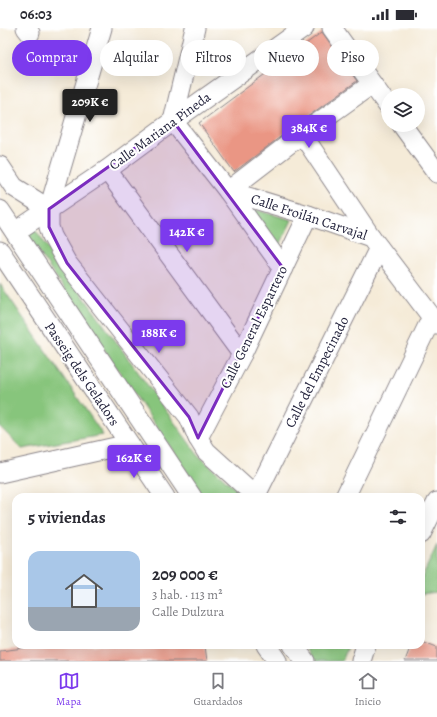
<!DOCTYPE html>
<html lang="es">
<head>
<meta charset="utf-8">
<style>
  body { margin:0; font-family:Alegreya,serif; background:#f7f7f7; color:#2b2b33; height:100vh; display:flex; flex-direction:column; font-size:15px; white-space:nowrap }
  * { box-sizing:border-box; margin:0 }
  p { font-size:13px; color:#7c7c81 }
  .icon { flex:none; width:22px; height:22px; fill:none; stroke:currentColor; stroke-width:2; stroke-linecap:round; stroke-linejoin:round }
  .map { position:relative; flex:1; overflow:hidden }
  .details { position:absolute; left:12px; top:465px; width:413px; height:156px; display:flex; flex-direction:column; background:#fff; border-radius:12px; box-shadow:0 4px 16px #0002 }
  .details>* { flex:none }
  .hud { position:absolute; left:12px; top:12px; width:413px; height:36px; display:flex; gap:8px }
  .controls { position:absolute; left:381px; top:60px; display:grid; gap:8px }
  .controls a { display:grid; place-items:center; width:44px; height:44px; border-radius:50%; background:#fff; box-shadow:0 4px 16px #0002; font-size:20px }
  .price { position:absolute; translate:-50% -34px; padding:0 9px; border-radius:4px; background:#7c3aed; color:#fff; font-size:13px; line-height:26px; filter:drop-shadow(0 1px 2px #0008) }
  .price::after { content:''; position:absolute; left:50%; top:24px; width:12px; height:9px; margin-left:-6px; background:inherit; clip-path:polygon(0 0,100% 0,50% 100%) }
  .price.on { background:#222; color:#fff }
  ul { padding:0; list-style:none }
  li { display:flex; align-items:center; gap:12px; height:100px; padding:0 16px }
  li+li { border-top:1px solid #e1e1e2 }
  li span { display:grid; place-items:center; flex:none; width:112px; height:80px; border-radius:12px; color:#555 }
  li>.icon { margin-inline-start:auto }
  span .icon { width:48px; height:48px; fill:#fffc; stroke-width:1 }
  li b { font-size:17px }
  h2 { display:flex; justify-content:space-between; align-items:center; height:48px; padding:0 16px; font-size:17px }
  .chip { padding:0 14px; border-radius:18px; background:#fff; box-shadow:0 4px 16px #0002; font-size:14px; line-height:36px }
  .chip.on { background:#7c3aed; color:#fff }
  .status { display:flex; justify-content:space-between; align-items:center; height:28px; padding:0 20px; background:#fff; direction:ltr }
  .status svg { height:11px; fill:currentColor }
  .tabs { display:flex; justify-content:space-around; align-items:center; height:56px; border-top:1px solid #e1e1e2; background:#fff; font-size:11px; color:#7c7c81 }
  .tabs a { display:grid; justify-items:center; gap:2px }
  .tabs .on { color:#7c3aed }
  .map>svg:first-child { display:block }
  .green { fill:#87c57b; stroke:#54745b }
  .building { fill:#ea9684 }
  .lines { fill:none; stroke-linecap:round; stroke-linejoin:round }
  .minor-casing { stroke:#8c868a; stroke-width:21 }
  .minor { stroke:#fff; stroke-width:19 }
  .marked { fill:#7b2cbf; fill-opacity:0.2; stroke:#7b2cbf; stroke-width:3; stroke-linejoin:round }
  .labels { text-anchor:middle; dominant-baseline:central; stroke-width:4; stroke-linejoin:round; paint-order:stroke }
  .street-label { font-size:14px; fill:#22223b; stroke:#fff }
</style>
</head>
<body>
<div class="status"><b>06:03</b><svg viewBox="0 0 49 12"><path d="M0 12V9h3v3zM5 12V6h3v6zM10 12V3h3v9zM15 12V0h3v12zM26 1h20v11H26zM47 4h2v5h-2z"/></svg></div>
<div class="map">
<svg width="437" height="633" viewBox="0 0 437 633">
  <rect width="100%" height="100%" fill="#fff"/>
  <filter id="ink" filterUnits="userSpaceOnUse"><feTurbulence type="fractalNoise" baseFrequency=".025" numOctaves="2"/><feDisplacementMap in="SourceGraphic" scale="8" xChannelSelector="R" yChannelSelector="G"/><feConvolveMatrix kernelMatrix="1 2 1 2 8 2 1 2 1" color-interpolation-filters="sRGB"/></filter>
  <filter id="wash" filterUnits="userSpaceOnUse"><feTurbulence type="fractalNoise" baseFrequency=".012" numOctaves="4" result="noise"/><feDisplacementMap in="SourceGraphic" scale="16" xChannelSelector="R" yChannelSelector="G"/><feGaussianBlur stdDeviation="0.9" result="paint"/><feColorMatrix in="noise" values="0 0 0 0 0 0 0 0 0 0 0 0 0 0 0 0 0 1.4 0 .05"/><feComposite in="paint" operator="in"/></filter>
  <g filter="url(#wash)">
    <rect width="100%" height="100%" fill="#f5ebd8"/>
    <g class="green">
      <path d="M246,179l46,13 -14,29z"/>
      <path d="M34,200l164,227 47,42h-41l-179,-265z"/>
      <path d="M0,256l103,151 -81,14 -22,-22z"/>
      <path d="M437,517v47l-16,2v-15z"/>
      <path d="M304,617h45l-7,16h-26l-5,-5z"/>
    </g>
    <g id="blocks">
      <g class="building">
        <path d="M322,4l35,49 -61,44 -62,47 -35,-49z"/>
        <path d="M421,613l16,6v14h-32l6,-16h10z"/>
        <path d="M40,617h158v2l7,-1 2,15h-207v-10l40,-5z"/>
      </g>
    </g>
  </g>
  <g filter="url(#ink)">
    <use href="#blocks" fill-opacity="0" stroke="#8c868a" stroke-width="1"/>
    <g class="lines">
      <defs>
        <g id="minor">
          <path d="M26,0l4,5"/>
          <path d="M102,0l-53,181v18l3,9 15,27 122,154 9,21 8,13 42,38 5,8"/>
          <path d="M195,0l-22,93 55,70 80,24 63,22 66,87"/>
          <path d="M332,0l56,78"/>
          <path d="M402,97l35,48"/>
          <path d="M302,106l69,103"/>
          <path d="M0,138l14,21 35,22"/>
          <path d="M107,142l135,184"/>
          <path d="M0,182l192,287"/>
          <path d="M15,204l92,-62 66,-49 131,-93"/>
          <path d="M0,223l165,246"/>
          <path d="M283,240l-55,-77 74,-57 70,-50"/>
          <path d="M198,410l44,-84 66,-139"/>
          <path d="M0,445l129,-29"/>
          <path d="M255,469l124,-249"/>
          <path d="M345,469l87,-180"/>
          <path d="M421,506l16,-32"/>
          <path d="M266,617l11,16"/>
          <path d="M293,617l12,16"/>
          <path d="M361,633l5,-16"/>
        </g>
      </defs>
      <use href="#minor" class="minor-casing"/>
      <use href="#minor" class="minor"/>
    </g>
  </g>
  <path class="marked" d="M173,93l110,147 -85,170 -9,-21 -122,-154 -18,-36v-18z"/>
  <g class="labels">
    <g class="street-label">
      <text transform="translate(160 103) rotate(-36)">Calle Mariana Pineda</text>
      <text transform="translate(309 189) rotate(18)">Calle Froilán Carvajal</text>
      <text transform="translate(254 299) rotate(-64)">Calle General Espartero</text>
      <text transform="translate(317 344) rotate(-63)">Calle del Empecinado</text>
      <text transform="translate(82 346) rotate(56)">Passeig dels Geladors</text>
    </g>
  </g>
</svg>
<div class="controls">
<a><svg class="icon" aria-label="layers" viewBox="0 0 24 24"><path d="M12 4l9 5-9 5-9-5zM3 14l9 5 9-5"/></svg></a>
</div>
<b class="price on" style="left:90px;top:95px">209K €</b>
<b class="price" style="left:309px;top:121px">384K €</b>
<b class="price" style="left:187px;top:225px">142K €</b>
<b class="price" style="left:159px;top:326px">188K €</b>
<b class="price" style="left:134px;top:451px">162K €</b>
<div class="hud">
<a class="chip on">Comprar</a>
<a class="chip">Alquilar</a>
<a class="chip">Filtros</a>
<a class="chip">Nuevo</a>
<a class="chip">Piso</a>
</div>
<section class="details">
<h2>5 viviendas<svg class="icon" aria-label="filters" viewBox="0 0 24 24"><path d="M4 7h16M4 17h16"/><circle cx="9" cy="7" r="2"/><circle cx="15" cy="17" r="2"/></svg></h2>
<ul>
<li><span style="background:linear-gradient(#a9c7e8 70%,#9aa5b1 0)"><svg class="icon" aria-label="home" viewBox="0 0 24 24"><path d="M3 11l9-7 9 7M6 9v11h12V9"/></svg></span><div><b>209 000 €</b><p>3 hab. · 113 m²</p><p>Calle Dulzura</p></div></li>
</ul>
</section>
</div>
<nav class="tabs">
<a class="on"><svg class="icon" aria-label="map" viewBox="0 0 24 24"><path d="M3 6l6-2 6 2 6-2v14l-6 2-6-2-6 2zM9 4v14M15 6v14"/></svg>Mapa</a>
<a><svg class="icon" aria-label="saved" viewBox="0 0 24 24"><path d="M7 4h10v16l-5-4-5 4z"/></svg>Guardados</a>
<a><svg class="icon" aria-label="home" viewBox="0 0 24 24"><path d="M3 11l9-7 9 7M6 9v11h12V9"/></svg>Inicio</a>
</nav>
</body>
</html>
